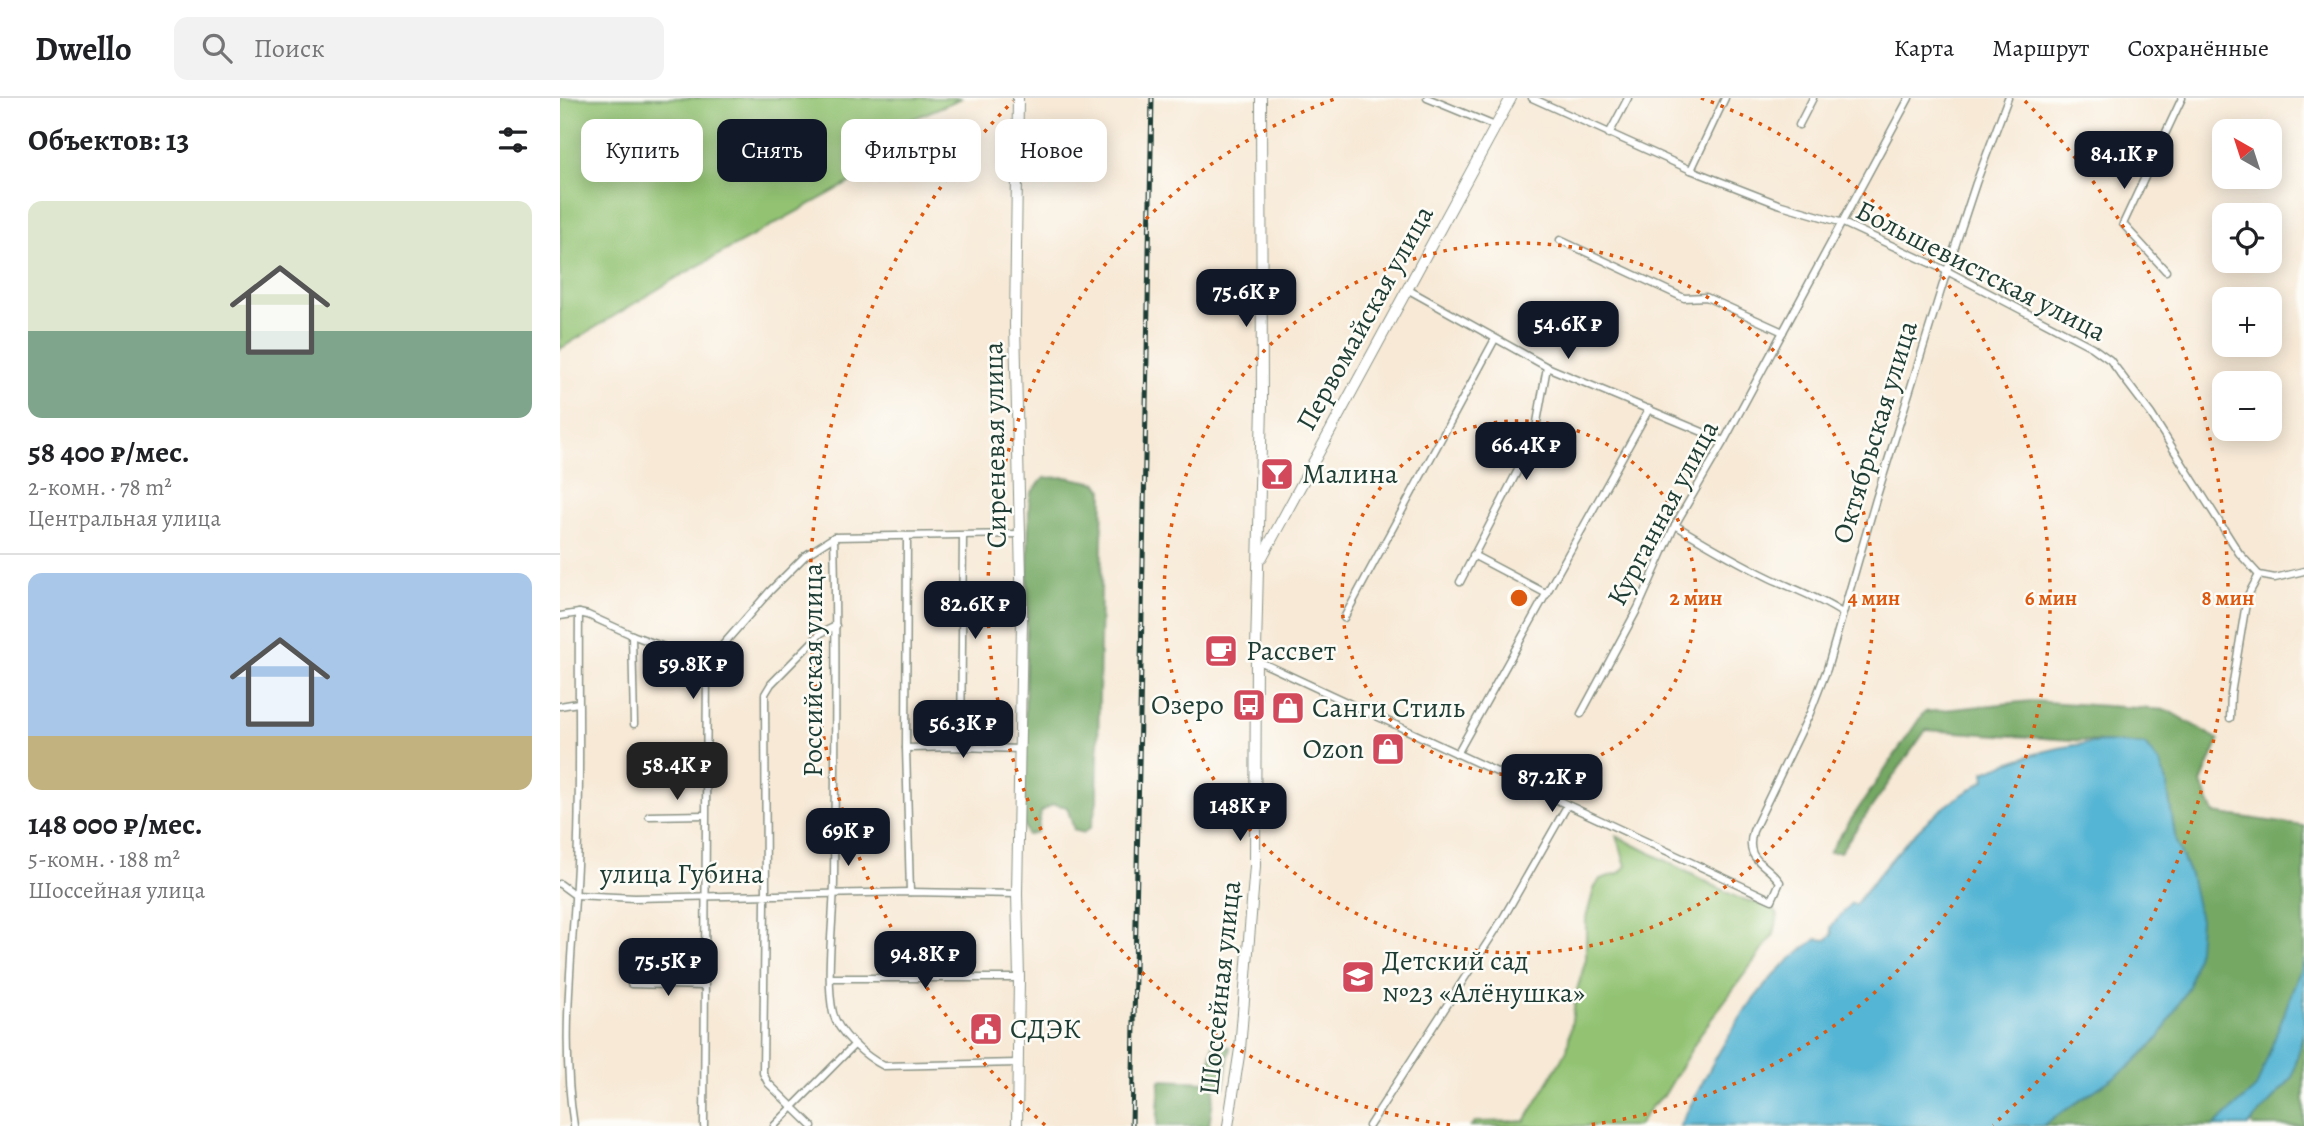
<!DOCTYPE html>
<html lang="ru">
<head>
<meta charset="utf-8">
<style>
  body { margin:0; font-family:Alegreya,serif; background:#f2f2f2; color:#202124; height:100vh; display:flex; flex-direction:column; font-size:26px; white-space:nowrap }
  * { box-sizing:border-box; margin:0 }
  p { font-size:23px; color:#757577 }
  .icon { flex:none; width:38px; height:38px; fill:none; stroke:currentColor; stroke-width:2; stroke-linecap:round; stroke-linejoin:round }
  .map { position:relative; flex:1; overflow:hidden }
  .details { display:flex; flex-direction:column; background:#fff; width:560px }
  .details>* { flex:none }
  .banner { position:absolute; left:21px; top:21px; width:665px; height:63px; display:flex; gap:14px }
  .needle { width:46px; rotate:321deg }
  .tools { position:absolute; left:1652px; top:21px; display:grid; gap:14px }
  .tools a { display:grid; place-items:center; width:70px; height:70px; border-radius:14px; background:#fff; box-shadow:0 4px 18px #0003; font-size:35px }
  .price { position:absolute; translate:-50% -60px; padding:0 16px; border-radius:14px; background:#111827; color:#fff; font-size:23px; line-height:46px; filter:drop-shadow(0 2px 4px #0008) }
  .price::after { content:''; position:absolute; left:50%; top:42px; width:21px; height:16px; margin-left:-10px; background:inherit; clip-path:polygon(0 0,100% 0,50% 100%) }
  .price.on { background:#222; color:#fff }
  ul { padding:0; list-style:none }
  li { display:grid; align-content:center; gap:14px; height:371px; padding:0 28px }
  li+li { border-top:2px solid #e0e0e0 }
  li span { display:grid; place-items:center; height:217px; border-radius:14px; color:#555 }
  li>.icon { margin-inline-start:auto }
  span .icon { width:126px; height:126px; fill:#fffc; stroke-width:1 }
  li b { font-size:30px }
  h2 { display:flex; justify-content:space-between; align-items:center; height:84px; padding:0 28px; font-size:30px }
  .pill { padding:0 24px; border-radius:14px; background:#fff; box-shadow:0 4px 18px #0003; font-size:24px; line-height:63px }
  .pill.on { background:#111827; color:#fff }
  header { display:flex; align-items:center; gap:42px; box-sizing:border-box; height:98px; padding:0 35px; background:#fff; border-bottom:2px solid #e0e0e0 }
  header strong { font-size:33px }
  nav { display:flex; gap:38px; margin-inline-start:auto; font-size:24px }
  .search { width:490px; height:63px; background:#f2f2f2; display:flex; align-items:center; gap:18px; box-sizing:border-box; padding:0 24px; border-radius:14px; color:#757577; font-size:26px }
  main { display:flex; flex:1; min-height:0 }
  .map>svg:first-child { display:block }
  .green { fill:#92c272; stroke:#588053; stroke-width:2 }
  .forest { fill:#75a864; stroke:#4a724c; stroke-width:2 }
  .water { fill:#55b5d4; stroke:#3a7984; stroke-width:2 }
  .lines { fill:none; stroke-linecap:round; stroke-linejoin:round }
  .street-casing { stroke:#8b9385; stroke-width:9 }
  .secondary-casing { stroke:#8b9385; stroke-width:12 }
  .street { stroke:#fff; stroke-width:6 }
  .secondary { stroke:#fff; stroke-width:10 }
  .rail-casing { stroke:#1f3d34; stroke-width:5 }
  .rail { stroke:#fdfcf7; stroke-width:2.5; stroke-dasharray:8; stroke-linecap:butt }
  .ring { fill:none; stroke:#de580e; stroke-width:3.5; stroke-dasharray:3.5 7 }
  .labels { text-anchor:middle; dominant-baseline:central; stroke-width:5; stroke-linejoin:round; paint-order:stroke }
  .street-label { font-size:28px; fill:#1f3d34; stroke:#fdfcf7 }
  .poi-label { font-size:28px; fill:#1f3d34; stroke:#fdfcf7; text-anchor:start }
  .centre { fill:#de580e; stroke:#fdfcf7; stroke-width:3.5 }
  .ring-label { font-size:21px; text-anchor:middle; font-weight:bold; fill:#de580e; stroke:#fdfcf7; stroke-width:5; stroke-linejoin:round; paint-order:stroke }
</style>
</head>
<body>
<header>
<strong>Dwello</strong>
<div class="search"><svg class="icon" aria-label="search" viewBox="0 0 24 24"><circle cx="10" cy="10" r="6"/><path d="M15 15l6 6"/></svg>Поиск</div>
<nav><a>Карта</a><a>Маршрут</a><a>Сохранённые</a></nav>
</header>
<main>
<section class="details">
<h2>Объектов: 13<svg class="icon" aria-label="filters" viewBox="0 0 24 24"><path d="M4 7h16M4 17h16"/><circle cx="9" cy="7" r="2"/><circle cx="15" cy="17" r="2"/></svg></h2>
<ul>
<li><span style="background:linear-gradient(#dfe7d0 60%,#7fa58c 0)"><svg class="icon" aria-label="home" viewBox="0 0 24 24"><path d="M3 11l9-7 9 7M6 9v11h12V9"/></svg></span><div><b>58 400 ₽/мес.</b><p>2-комн. · 78 m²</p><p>Центральная улица</p></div></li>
<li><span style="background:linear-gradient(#a9c7e8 75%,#c2b280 0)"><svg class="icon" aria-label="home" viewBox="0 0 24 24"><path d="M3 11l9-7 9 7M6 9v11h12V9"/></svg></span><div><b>148 000 ₽/мес.</b><p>5-комн. · 188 m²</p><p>Шоссейная улица</p></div></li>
</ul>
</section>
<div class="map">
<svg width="1744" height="1028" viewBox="0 0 1744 1028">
  <rect width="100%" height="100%" fill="#fdfcf7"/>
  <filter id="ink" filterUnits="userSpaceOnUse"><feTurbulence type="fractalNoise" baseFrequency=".0143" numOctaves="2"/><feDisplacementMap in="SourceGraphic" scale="14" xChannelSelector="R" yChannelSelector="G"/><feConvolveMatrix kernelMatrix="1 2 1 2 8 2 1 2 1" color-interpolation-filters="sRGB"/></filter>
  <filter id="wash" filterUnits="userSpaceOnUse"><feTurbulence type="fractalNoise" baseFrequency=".00686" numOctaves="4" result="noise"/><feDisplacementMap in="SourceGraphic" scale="28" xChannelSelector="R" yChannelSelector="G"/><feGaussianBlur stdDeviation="1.57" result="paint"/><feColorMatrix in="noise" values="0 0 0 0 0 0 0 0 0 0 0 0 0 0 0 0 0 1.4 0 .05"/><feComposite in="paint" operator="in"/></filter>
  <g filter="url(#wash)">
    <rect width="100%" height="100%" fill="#f7e9d6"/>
    <g class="green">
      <path d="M0,0h402l-66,28 -36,51 -184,101 -116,71z"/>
      <path d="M1057,738l119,61 37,11 5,7 -4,19 -73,99 -36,61 -15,14 -12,18h-167l4,-4 50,-1 42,-71 10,-60 9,-31v-41l8,-29 6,-10 19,-6 7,-7z"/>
    </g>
    <g class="forest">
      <path d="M506,379l31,6 6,7 -6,311 -6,26 -8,6 -9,-3 -7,-23 -14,-3 -12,8 -4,20 -10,3 -4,-14 6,-317 2,-11 13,-15z"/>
      <path d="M1471,603l136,9 52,30 -18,43 13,30 90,13v134l-48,129 -42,37h-172l87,-59 30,-29 31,-163 -14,-33 -10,-63 -21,-34 -219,-15 -86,122h-11l95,-140z"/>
      <path d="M1744,932v96h-51l-1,-4 40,-44z"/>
      <path d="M653,946l17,3 -6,40 -9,-1 -6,40h-52l3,-46 47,2z"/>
    </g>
    <g class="water">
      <path d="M1545,644l40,3 15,19 6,15 10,63 14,33 10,45 -2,29 -9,37 -30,52 -30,29 -87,59h-362c35,-68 71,-144 137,-187l9,1 6,-5 -1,-8 20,-24 4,2c20,-26 40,-52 64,-76 19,-19 42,-34 66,-49l-1,-8c40,-16 78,-28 121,-30z"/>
      <path d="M1744,862v70l-12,48 -44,48h-34l42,-38z"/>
    </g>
  </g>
  <g filter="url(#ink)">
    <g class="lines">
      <defs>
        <g id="street">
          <path d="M867,0l68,28"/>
          <path d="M972,0l159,72 87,34 65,19 104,48 145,76 18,13 41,54 88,139 20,22"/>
          <path d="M1239,27l14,-27"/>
          <path d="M1049,36l19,-36"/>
          <path d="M1131,72l34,-72"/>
          <path d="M1000,142l124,58 22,-1 77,35"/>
          <path d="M1606,173l-43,-47 59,-126"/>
          <path d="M847,191l140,78 177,74"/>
          <path d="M1115,427c31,19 62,37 95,53 24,11 50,20 72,35"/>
          <path d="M347,438l-1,212 4,144"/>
          <path d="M274,439c3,114 1,228 0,342 0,37 -9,100 -1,134 5,20 33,44 51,53l134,-3"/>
          <path d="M913,457l74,39"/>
          <path d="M1699,477l16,3 29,-7"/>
          <path d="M900,484l74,-143 13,-72"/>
          <path d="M0,518l19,-3 9,2 44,20 75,28"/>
          <path d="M784,520l151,-279"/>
          <path d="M72,537l2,89"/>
          <path d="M696,562l516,240 8,-18c-15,-21 -36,-20 -27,-51l57,-118 17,-44 49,-170 71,-228 29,-88 32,-85"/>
          <path d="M0,608l18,-3"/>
          <path d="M1021,616l57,-106 37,-83 49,-84 185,-343"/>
          <path d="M1670,620l1,-24 16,-97 12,-22"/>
          <path d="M401,649l2,-211"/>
          <path d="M346,650l55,-1 58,2"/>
          <path d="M897,656l192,-345"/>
          <path d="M89,718l56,-1"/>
          <path d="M0,786l15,11 60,3 275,-6 107,2"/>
          <path d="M206,797l-1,-201 6,-10 50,-51 15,-7"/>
          <path d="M205,803l-2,172 5,10 44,43"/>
          <path d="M271,880h188"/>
          <path d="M71,886l73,2"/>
          <path d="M14,1028c-14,-86 -1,-175 3,-261 4,-84 1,-168 2,-252"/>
          <path d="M144,1028l3,-463 63,-72 36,-36 28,-18 186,-3"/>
          <path d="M214,1028l81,-82"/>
          <path d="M809,1028l133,-206 65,-114"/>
        </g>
        <g id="secondary">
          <path d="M702,459l249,-459"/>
          <path d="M457,1028l2,-148 -2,-84 5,-274 -7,-295 3,-227"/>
          <path d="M668,1028l12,-77 15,-183 1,-216 6,-246 -1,-306"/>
        </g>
      </defs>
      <use href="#street" class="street-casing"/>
      <use href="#secondary" class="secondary-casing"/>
      <use href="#street" class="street"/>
      <use href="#secondary" class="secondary"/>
      <defs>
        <path id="rail" d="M572,1028l20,-1028"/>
      </defs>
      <use href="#rail" class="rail-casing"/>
      <use href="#rail" class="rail"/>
    </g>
  </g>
  <g class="ring">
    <circle cx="959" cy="500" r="177"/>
    <circle cx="959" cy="500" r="355"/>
    <path d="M890 1027A532 532 0 0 1 777 0M1141 0A532 532 0 0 1 1028 1027"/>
    <path d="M485 1027A709 709 0 0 1 453 3M1465 3A709 709 0 0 1 1433 1027"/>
  </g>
  <defs>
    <symbol id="bar-square" viewBox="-11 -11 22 22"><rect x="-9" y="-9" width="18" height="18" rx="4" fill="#d1495b" stroke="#fdfcf7"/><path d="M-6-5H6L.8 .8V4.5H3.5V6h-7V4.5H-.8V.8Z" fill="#fff"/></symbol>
    <symbol id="cafe-square" viewBox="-11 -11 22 22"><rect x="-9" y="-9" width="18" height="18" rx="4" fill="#d1495b" stroke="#fdfcf7"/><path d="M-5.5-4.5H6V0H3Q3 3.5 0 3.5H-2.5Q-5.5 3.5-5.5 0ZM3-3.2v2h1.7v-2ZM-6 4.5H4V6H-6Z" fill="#fff"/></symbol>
    <symbol id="bus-square" viewBox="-11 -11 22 22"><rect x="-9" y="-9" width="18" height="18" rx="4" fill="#d1495b" stroke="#fdfcf7"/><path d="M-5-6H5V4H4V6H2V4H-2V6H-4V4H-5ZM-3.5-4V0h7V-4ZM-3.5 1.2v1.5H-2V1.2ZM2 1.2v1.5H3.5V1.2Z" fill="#fff"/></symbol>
    <symbol id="shop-square" viewBox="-11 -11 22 22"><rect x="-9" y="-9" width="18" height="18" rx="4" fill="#d1495b" stroke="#fdfcf7"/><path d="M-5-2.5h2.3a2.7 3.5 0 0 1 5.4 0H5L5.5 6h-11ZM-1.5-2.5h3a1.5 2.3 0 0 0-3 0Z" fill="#fff"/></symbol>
    <symbol id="school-square" viewBox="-11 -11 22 22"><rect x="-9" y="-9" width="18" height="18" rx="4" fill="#d1495b" stroke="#fdfcf7"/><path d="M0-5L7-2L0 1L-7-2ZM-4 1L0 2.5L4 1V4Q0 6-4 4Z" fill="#fff"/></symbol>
    <symbol id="civic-square" viewBox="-11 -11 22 22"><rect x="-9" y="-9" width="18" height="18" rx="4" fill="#d1495b" stroke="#fdfcf7"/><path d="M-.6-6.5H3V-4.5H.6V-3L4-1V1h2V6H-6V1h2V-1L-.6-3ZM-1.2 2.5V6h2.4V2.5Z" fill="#fff"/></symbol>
  </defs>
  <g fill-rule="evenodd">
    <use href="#bar-square" x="698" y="357" width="38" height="38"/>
    <use href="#cafe-square" x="642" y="534" width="38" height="38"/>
    <use href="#bus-square" x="670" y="588" width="38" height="38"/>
    <use href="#shop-square" x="709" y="591" width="38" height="38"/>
    <use href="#shop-square" x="809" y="632" width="38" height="38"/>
    <use href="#school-square" x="779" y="860" width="38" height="38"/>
    <use href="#civic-square" x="407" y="912" width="38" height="38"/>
  </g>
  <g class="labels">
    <g class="street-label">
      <text transform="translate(1421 173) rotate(27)">Большевистская улица</text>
      <text transform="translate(805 220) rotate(-61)">Первомайская улица</text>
      <text transform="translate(1315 334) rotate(-73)">Октябрьская улица</text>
      <text transform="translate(435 347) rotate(-91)">Сиреневая улица</text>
      <text transform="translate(1103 415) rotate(-62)">Курганная улица</text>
      <text transform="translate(253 572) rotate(-90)">Российская улица</text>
      <text x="122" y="776">улица Губина</text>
      <text transform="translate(660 890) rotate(-84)">Шоссейная улица</text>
    </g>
    <g class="poi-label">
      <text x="742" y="376">Малина</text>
      <text x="686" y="553">Рассвет</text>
      <text x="664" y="607" text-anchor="end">Озеро</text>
      <text x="752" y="610">Санги Стиль</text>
      <text x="804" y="651" text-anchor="end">Ozon</text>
      <text x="822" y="863">Детский сад<tspan x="822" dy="32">№23 «Алёнушка»</tspan></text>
      <text x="450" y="931">СДЭК</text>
    </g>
  </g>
  <circle cx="959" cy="500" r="10" class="centre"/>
  <g class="ring-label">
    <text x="1136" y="507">2 мин</text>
    <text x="1314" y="507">4 мин</text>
    <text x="1491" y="507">6 мин</text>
    <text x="1668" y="507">8 мин</text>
  </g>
</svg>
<div class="tools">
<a><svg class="needle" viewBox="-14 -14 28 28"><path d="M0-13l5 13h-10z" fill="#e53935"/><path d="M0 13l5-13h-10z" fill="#757577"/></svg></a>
<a><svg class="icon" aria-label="locate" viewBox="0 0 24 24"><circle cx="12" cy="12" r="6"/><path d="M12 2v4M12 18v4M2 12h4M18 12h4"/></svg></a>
<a>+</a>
<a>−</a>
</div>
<b class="price" style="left:1564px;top:93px">84.1K ₽</b>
<b class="price" style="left:686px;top:231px">75.6K ₽</b>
<b class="price" style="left:1008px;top:263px">54.6K ₽</b>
<b class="price" style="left:966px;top:384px">66.4K ₽</b>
<b class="price" style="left:415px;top:543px">82.6K ₽</b>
<b class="price" style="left:133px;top:603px">59.8K ₽</b>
<b class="price" style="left:403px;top:662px">56.3K ₽</b>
<b class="price on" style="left:117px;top:704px">58.4K ₽</b>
<b class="price" style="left:992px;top:716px">87.2K ₽</b>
<b class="price" style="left:680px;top:745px">148K ₽</b>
<b class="price" style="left:288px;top:770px">69K ₽</b>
<b class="price" style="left:365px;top:893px">94.8K ₽</b>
<b class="price" style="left:108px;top:900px">75.5K ₽</b>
<div class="banner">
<a class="pill">Купить</a>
<a class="pill on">Снять</a>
<a class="pill">Фильтры</a>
<a class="pill">Новое</a>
</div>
</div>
</main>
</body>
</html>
